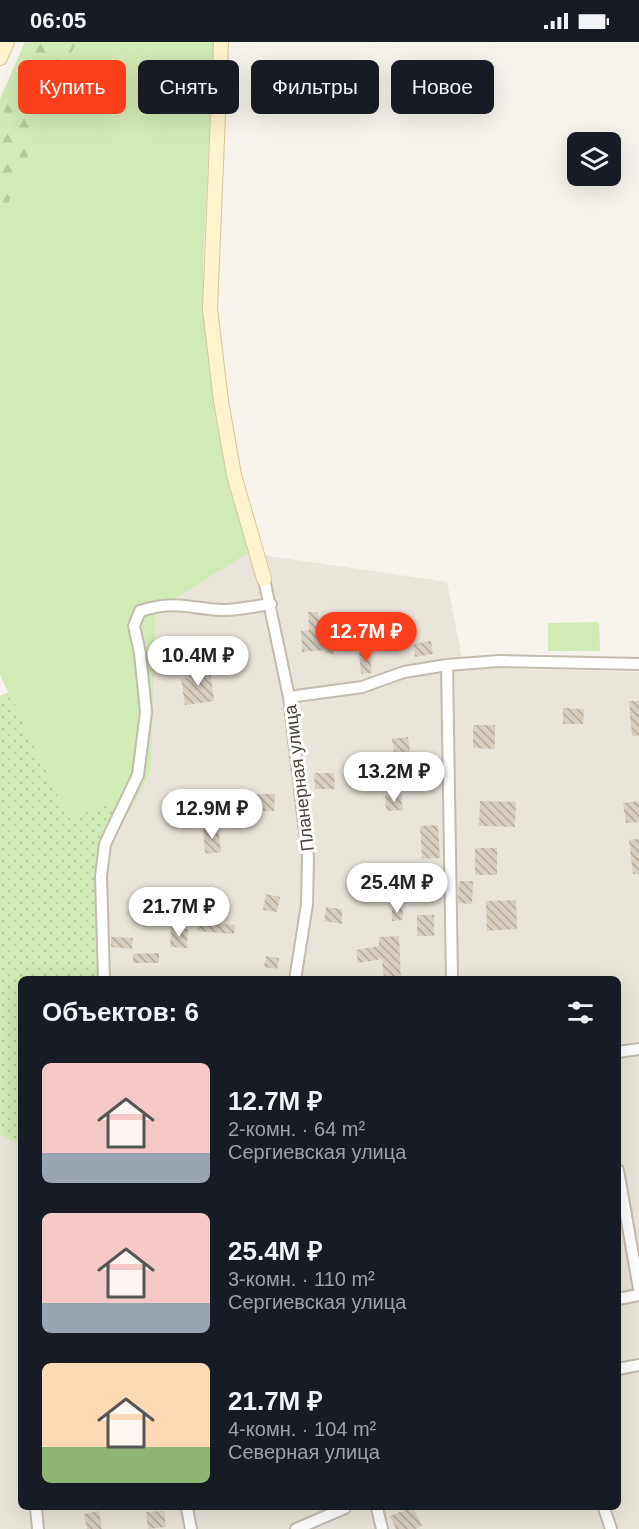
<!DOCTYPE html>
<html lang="ru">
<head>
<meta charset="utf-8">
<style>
  body { margin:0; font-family:Helvetica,sans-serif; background:#242831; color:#f1f3f6; height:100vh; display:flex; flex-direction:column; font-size:22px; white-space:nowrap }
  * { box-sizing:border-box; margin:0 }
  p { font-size:20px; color:#9ea1a6 }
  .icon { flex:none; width:33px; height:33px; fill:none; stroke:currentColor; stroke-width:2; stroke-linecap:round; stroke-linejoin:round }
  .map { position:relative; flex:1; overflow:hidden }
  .side { position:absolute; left:18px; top:934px; width:603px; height:534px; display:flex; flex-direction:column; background:#171b24; border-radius:9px; box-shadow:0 6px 24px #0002 }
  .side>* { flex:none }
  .guide { position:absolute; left:18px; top:18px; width:603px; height:54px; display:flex; gap:12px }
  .fabs { position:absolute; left:567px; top:90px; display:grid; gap:12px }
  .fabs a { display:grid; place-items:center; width:54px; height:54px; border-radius:9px; background:#171b24; box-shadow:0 6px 24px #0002; font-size:30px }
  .price { position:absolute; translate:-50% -51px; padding:0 14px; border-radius:21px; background:#fff; color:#222; font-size:20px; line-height:39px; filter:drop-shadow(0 2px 3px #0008) }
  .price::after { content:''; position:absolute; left:50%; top:36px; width:18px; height:14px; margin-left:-9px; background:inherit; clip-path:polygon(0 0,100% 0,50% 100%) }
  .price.active { background:#fc3f1d; color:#fff }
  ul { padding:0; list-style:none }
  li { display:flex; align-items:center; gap:18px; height:150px; padding:0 24px }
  li span { display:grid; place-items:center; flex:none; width:168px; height:120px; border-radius:9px; color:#555 }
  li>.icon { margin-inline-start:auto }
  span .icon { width:72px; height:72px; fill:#fffc; stroke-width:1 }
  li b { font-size:26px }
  h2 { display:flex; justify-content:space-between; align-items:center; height:72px; padding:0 24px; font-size:26px }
  .pill { padding:0 21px; border-radius:9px; background:#171b24; box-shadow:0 6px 24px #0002; font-size:21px; line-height:54px }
  .pill.active { background:#fc3f1d; color:#fff }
  .status { display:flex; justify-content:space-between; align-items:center; height:42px; padding:0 30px; background:#171b24; direction:ltr }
  .status svg { height:16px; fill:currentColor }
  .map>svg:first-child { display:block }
  .residential { fill:#eae5da }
  .grass { fill:#d2eab5 }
  .forest { fill:url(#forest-firs) }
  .park { fill:url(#park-dots) }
  .building { fill:url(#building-back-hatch) }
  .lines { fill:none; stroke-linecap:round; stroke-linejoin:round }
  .street-casing { stroke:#c2bbae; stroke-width:14 }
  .secondary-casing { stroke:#d6c79b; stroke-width:16 }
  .street { stroke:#fff; stroke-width:10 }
  .secondary { stroke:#fff3cd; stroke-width:14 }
  .labels { text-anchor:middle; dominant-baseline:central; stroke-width:6; stroke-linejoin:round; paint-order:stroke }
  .street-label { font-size:18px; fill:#4b4439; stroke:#fff }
</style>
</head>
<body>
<div class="status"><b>06:05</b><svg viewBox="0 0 49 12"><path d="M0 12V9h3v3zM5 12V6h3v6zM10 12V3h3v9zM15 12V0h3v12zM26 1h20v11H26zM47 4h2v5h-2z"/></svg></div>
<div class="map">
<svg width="639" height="1487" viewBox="0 0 639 1487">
  <defs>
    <pattern id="forest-firs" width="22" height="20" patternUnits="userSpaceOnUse" patternTransform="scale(1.5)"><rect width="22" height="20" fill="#d2eab5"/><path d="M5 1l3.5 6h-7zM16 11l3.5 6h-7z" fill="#b6ca9c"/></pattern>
    <pattern id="park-dots" width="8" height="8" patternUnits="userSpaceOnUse" patternTransform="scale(1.5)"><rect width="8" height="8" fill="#d2eab5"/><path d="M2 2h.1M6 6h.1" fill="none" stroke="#b6ca9c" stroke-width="1.8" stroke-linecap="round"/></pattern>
    <pattern id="building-back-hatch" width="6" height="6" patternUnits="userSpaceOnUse" patternTransform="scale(1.5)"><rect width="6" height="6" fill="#d8cfc1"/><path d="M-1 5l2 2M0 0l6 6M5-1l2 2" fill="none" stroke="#b1aa9e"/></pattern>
  </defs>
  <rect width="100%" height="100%" fill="#f6f3ec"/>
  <path class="residential" d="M248,511l199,29 17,86 175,4v857h-639v-395l21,12v362h597v-528l-518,-1 -3,-103 17,-62 10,5 27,-47 5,-161z"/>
  <g class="grass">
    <path d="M25,0h189l-11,222 7,107 20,108 18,74 -92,58 -5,161 -26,47 -11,-5 -4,-11 -42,16 -68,-144v-576z"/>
    <path d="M599,580l1,29h-52v-28z"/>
  </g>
  <path class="forest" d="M35,0h41l-76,180v-102z"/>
  <path class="park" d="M9,650l59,126 42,-15 4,11 -17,62 3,103 -79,1v166l-21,-12v-438z"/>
  <g class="building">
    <path d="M308,570h10l3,26 14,1 -1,15 -9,-1v-3l-23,2 -1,-21 8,-1z"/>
    <path d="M431,599l2,13 -18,3 -1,-13z"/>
    <path d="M370,610l2,21 -11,1 -2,-21z"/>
    <path d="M210,626l4,33 -29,4 -4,-26 8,-1 -1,-7z"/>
    <path d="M629,659h10v35h-7z"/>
    <path d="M563,666l21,1 -1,15h-20z"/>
    <path d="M473,683h22v24l-22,-1z"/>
    <path d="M408,695l3,21 -16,2 -3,-21z"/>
    <path d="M314,731h20l1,16h-20z"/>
    <path d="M256,752h19l-1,17h-18z"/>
    <path d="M401,752l2,16 -17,1 -1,-15z"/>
    <path d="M480,759l36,1 -1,25 -36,-1z"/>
    <path d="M639,759v21l-13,1 -3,-20z"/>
    <path d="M438,783l2,33 -18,1 -2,-33z"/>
    <path d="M218,784l3,26 -16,2 -2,-26z"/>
    <path d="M639,797v35h-6l-4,-34z"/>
    <rect x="475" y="806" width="22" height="27"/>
    <path d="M459,839h14l-1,23 -14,-1z"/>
    <path d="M266,852l14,3 -3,15 -14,-2z"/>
    <path d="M516,858l1,29 -30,2 -1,-30z"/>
    <path d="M326,865l16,2v15l-18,-3z"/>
    <path d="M392,865h10l1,13 -11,1z"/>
    <rect x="417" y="873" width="17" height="21"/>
    <path d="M197,880l38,3 -1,9 -37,-3z"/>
    <path d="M171,886l17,1 -1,19 -17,-1z"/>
    <path d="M399,894l2,44h-17l-2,-21 -24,4 -2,-13 23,-4v-9z"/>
    <path d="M111,895l22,1 -1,11 -21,-2z"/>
    <path d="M159,911v10h-26v-9z"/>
    <path d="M266,914l13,2 -2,11 -13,-2z"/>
    <path d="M410,1466h3l9,18 -7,3h-19l-6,-13z"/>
    <path d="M99,1469l3,18h-15l-3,-15z"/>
    <path d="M164,1469l2,16 -18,2 -2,-17z"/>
  </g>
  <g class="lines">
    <defs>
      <g id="street">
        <path d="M264,537l25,118 19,160 -1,47 -12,76"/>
        <path d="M447,623l5,315"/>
        <path d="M289,655l73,-10 42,-15 43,-7 52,-4 140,3"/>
        <path d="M104,938l-3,-104 4,-32 33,-69 8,-63 -6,-59 -6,-27 6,-15c38,-12 48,-2 84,-1 15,0 32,-4 47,-6"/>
        <path d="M618,1010l21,-3"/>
        <path d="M618,1128l21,119"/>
        <path d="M618,1257l21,-4"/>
        <path d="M618,1327l21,-4"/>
        <path d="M36,1466l2,21"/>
        <path d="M187,1466l4,21"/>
        <path d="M377,1466l5,21"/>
        <path d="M604,1466l7,21"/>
        <path d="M296,1487l49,-21"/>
      </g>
      <g id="secondary">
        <path d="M221,0l-11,267 11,92 13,74 30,104"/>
        <path d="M0,16l7,-16"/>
      </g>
    </defs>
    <use href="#street" class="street-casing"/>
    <use href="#secondary" class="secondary-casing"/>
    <use href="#street" class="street"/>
    <use href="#secondary" class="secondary"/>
  </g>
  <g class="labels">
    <g class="street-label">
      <text transform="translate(299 736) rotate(-97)">Планерная улица</text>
    </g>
  </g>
</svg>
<div class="fabs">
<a><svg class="icon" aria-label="layers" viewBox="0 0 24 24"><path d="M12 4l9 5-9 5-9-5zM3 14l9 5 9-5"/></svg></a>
</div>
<b class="price active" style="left:366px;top:621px">12.7M ₽</b>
<b class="price" style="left:198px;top:645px">10.4M ₽</b>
<b class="price" style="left:394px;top:761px">13.2M ₽</b>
<b class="price" style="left:212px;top:798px">12.9M ₽</b>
<b class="price" style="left:397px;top:872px">25.4M ₽</b>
<b class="price" style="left:179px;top:896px">21.7M ₽</b>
<div class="guide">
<a class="pill active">Купить</a>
<a class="pill">Снять</a>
<a class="pill">Фильтры</a>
<a class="pill">Новое</a>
</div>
<section class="side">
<h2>Объектов: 6<svg class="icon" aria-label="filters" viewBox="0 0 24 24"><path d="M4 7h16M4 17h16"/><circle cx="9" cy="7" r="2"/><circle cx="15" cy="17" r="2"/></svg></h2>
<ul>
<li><span style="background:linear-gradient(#f6c9c9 75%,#9aa5b1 0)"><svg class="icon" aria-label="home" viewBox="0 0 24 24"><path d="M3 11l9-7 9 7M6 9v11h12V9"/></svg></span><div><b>12.7M ₽</b><p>2-комн. · 64 m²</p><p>Сергиевская улица</p></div></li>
<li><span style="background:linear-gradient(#f6c9c9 75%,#9aa5b1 0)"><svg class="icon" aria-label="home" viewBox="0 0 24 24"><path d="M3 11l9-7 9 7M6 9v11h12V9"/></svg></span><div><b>25.4M ₽</b><p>3-комн. · 110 m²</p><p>Сергиевская улица</p></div></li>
<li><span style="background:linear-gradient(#ffd9b3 70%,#8fb573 0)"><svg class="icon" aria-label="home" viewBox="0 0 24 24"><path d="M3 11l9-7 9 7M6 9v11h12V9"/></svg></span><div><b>21.7M ₽</b><p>4-комн. · 104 m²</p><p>Северная улица</p></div></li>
</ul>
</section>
</div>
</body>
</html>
